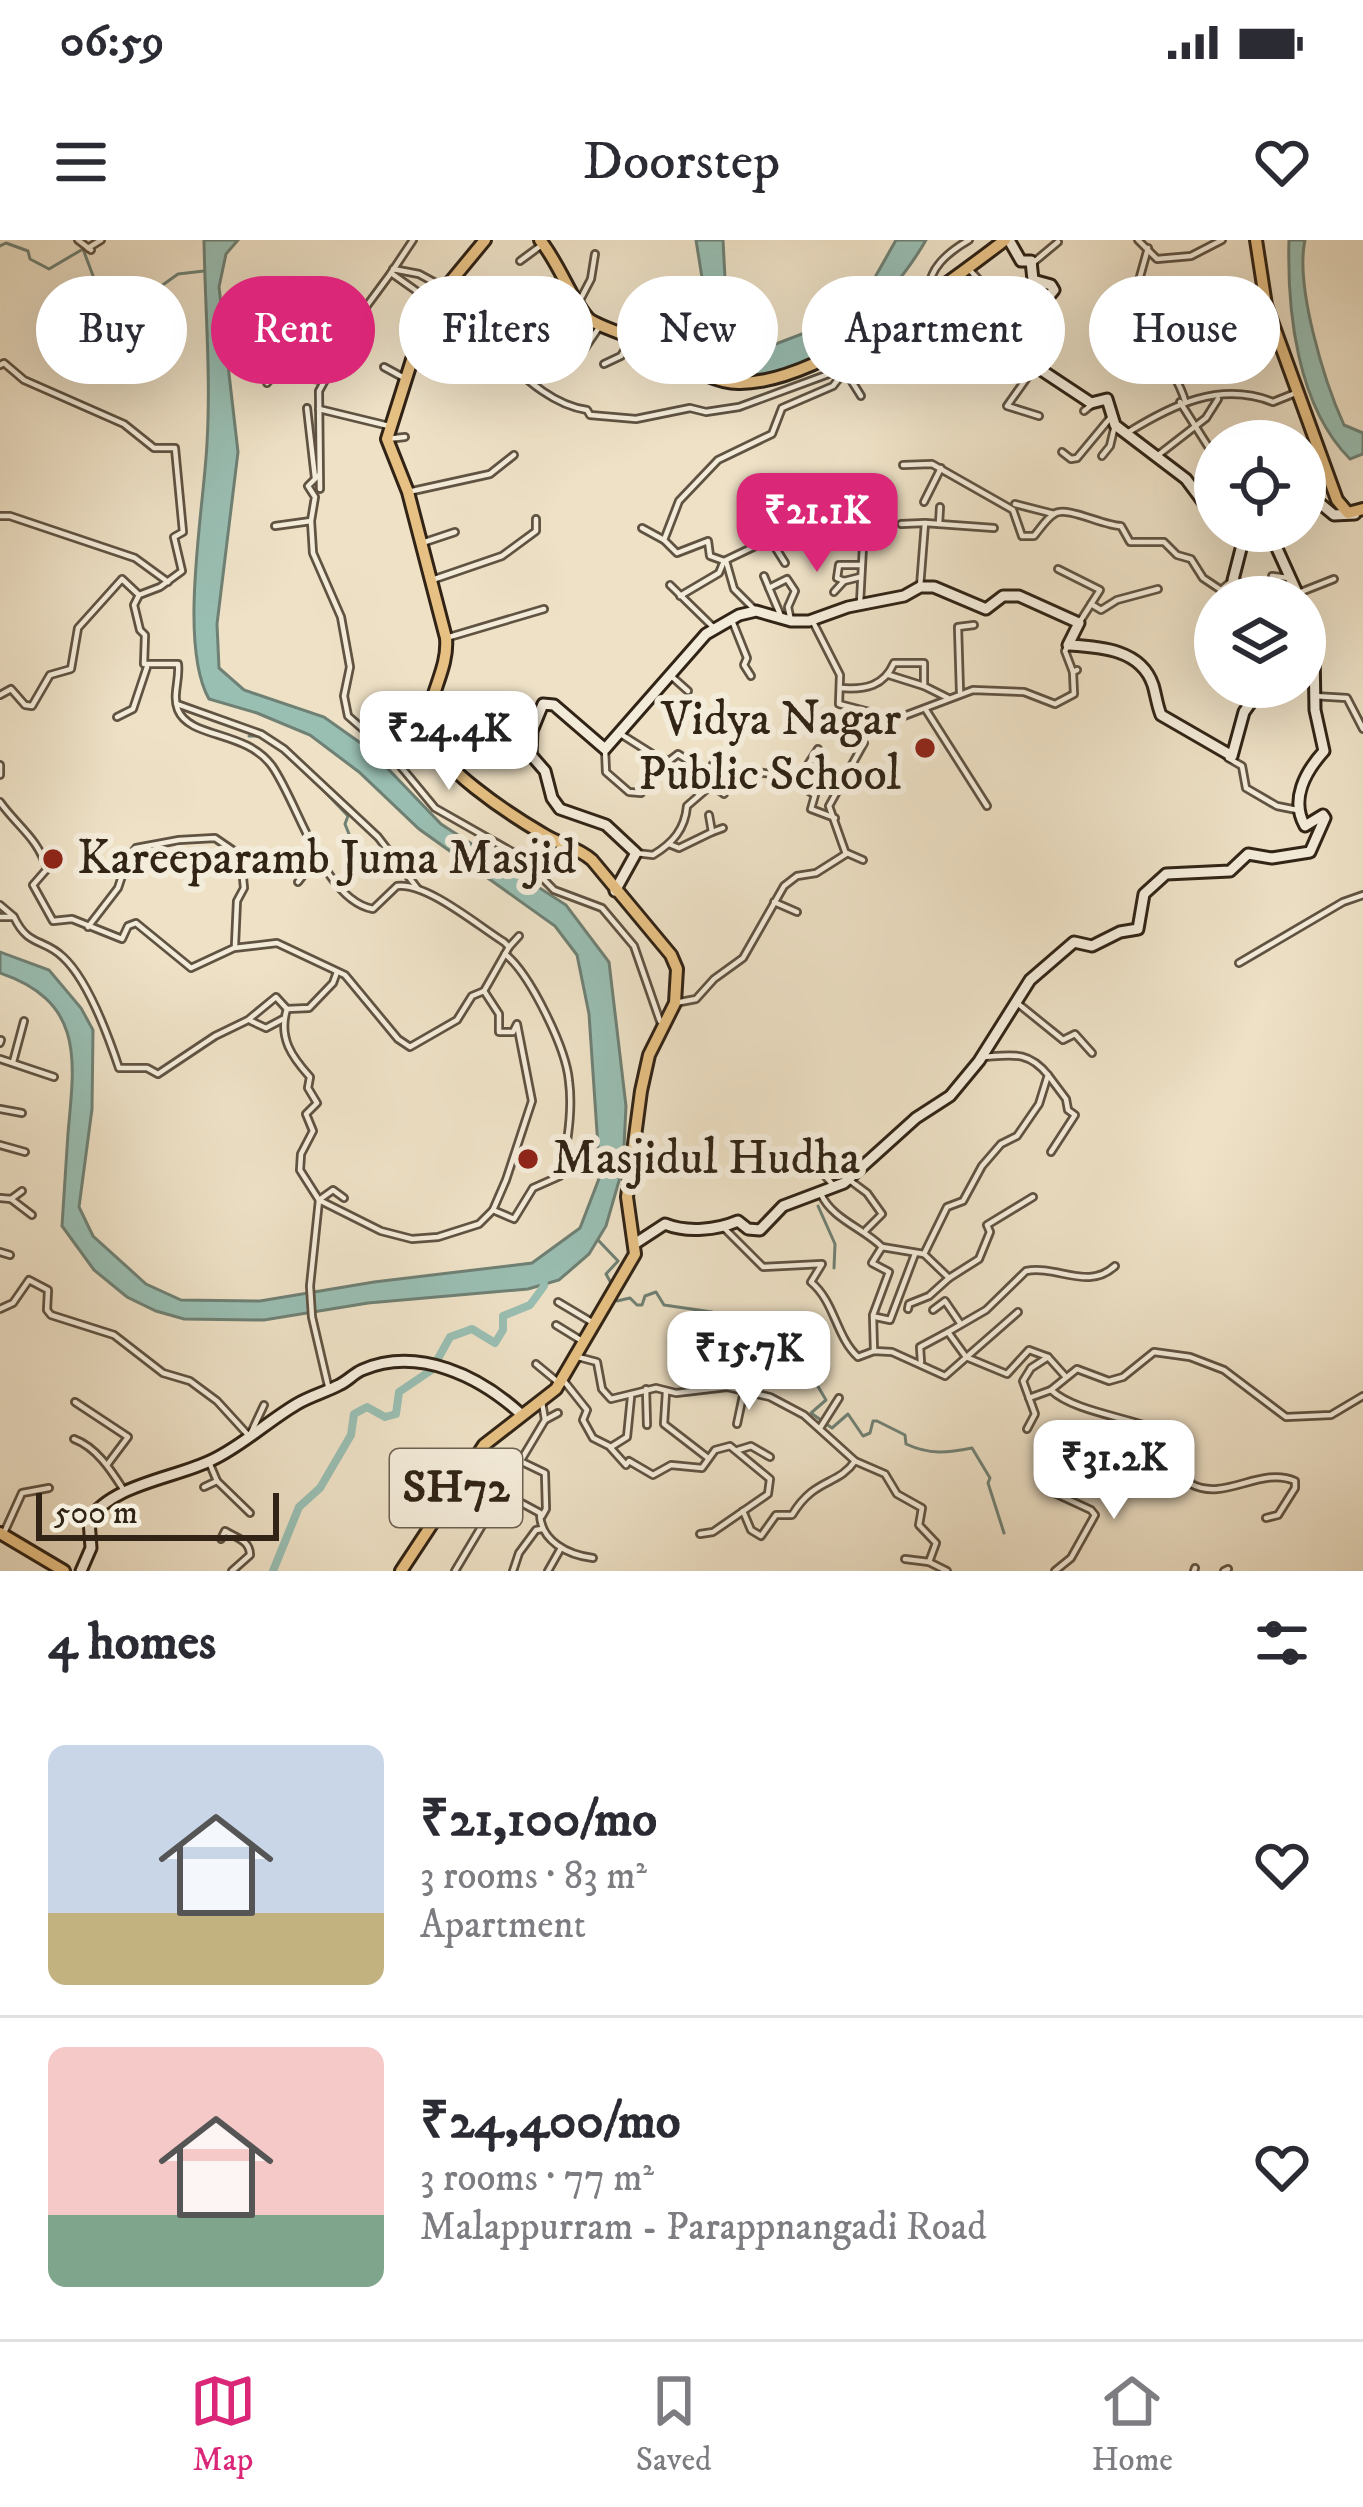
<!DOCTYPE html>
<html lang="en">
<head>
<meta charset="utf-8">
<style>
  body { margin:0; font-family:"IM FELL DW Pica",serif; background:#f2f2f3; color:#2b2b33; height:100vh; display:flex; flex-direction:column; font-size:45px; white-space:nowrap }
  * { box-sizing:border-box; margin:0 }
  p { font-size:39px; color:#7c7c81 }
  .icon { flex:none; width:66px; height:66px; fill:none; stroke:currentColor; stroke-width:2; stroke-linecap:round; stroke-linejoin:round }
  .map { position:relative; height:1331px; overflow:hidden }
  .drawer { display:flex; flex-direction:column; background:#fff; flex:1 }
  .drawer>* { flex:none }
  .guide { position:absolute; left:36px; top:36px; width:1293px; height:108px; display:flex; gap:24px }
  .fabs { position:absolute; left:1194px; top:180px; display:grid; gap:24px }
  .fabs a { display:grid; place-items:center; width:132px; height:132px; border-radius:50%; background:#fff; box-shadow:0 12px 48px #0002; font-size:60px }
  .scale { position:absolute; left:36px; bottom:30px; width:243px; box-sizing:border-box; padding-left:12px; border:6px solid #312416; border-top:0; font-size:33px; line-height:42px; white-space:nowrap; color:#312416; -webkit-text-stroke:9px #f4ecda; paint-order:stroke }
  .price { position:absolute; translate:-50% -102px; padding:0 27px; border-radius:24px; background:#fff; color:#222; font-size:39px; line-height:78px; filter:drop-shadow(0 3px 6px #0008) }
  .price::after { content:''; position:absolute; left:50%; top:72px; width:36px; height:27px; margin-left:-18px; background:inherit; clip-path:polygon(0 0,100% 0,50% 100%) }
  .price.current { background:#db2777; color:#fff }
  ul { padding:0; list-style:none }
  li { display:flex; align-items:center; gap:36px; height:300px; padding:0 48px }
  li+li { border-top:3px solid #e1e1e2 }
  li span { display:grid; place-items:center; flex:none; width:336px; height:240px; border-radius:18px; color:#555 }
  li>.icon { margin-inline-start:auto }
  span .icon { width:144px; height:144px; fill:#fffc; stroke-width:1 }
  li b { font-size:51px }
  h2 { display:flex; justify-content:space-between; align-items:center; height:144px; padding:0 48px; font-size:51px }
  .tag { padding:0 42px; border-radius:54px; background:#fff; box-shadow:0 12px 48px #0002; font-size:42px; line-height:108px }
  .tag.current { background:#db2777; color:#fff }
  .status { display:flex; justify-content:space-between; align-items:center; height:84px; padding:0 60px; background:#fff; direction:ltr }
  .status svg { height:33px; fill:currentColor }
  header { display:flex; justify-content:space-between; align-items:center; height:156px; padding:0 48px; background:#fff; font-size:54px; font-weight:600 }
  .tabs { display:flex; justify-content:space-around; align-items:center; height:168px; border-top:3px solid #e1e1e2; background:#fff; font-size:33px; color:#7c7c81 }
  .tabs a { display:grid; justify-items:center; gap:6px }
  .tabs .current { color:#db2777 }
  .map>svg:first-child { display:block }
  .water { fill:#99beb2; stroke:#6f8074; stroke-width:3 }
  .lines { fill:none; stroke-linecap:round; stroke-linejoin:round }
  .stream { stroke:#6f8074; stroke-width:3 }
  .river { stroke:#99beb2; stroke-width:8 }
  .street-casing { stroke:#605342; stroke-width:10 }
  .secondary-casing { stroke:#312416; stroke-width:15 }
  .primary-casing { stroke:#312416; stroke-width:16 }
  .street { stroke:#f4ecda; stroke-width:4.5 }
  .secondary { stroke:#f4ecda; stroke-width:9 }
  .primary { stroke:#e7c083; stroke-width:10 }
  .poi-dot { fill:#8f2418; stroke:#f4ecda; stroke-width:4.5 }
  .labels { text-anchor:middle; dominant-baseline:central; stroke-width:12; stroke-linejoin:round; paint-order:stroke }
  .shield { fill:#f4ecda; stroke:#6c6051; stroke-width:3 }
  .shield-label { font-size:45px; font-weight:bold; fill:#312416 }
  .poi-label { font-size:48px; fill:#312416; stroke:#f4ecda; text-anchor:start }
</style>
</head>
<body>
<div class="status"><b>06:59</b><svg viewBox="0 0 49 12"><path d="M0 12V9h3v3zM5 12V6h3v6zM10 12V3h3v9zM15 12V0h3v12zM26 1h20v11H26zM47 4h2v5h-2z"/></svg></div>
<header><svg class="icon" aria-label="menu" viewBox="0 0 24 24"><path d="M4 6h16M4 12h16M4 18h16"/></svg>Doorstep<svg class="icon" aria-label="heart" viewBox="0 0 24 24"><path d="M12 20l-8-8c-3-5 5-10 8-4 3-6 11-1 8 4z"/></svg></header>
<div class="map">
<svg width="1363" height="1331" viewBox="0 0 1363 1331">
  <rect width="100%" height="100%" fill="#eee1c6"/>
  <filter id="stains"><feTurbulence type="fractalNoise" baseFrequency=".00167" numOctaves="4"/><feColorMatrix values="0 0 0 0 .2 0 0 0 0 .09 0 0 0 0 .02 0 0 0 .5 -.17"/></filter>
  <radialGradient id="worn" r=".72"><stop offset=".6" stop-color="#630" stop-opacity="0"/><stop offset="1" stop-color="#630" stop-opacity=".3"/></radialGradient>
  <g class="water">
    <path d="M204,0h34l-12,14 -7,33 19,165 -21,172 2,44 25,22 80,27 45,32 72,75 125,81 43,57 17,144 -3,61 -17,59 -17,28 -30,26 -31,9 -160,14 -104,17 -80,-1 -28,-8 -29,-14 -33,-27 -32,-44c2,-31 4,-62 6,-93 7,-75 16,-131 -68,-160v-21l49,18 32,38 12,22 -1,79 -13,98 14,29 53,48 35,16 79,1 114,-19 158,-19 48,-35 20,-52 -11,-162 -12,-59 -22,-29 -136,-97 -60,-57 -49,-37 -53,-22 -48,-14c-31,-55 -5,-191 -2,-256 4,-67 -2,-136 -3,-203z"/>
    <path d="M696,0h27l5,96 16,12 24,-1 34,-13 72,-55 22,-39h30c-37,65 -138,171 -219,122v-53z"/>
    <path d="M1289,0h16c-10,46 19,141 39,185l19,8v21l-13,5c-53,-53 -63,-148 -61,-219z"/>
  </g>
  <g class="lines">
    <g class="stream">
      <path d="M0,6l6,-3 22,8 2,8 19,10 34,-20 12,32 21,-2 19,17 8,3 35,-25 26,-3"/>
      <path d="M249,496h12"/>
      <path d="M305,531l43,45 -3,8 6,15"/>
      <path d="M818,966l17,38 -1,24"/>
      <path d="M598,1000l20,21 -12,13 5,9"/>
      <path d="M616,1057l1,4 13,-3 7,7h5l3,-9 11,-4 8,13 48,7 3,9 22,2c7,10 12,21 9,33l-11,-1 -1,4 23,10 19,-7 31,6 19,32 -15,13 21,15 16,-14 15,22 7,-3 3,-12h4l28,14 1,9c24,11 41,9 66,4l18,30 -2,5 16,50"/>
    </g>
    <g class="river">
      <path d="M435,1124l15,-27 22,-8 23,14 8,-13v-14l27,-11 14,-19 -1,-9"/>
      <path d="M273,1331l26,-64 21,-19 31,-53 3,-21 13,-7 18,10 11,-3 3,-22 34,-23"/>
    </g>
    <defs>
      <g id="street">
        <path d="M78,0l13,10"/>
        <path d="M413,0l-22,33 41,29"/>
        <path d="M1138,0l19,19 34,-3 31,-16"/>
        <path d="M88,8l13,-8"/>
        <path d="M1148,8l-12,43 19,22 -2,17 5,5c1,21 21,43 27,66"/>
        <path d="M520,21l23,-17"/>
        <path d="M1034,22l24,-20"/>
        <path d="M968,28l11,12"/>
        <path d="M393,29l26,5 24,13"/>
        <path d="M930,56c-5,-27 20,-45 39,-56"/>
        <path d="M441,59l23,15 4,14c38,27 71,75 119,82l3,5 46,4 54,-11 16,4 33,-5 95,-35 17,-16"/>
        <path d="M579,62l12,-23 4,-25"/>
        <path d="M893,83l50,-5 11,-38"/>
        <path d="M561,117l12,-8 10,2 17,-25"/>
        <path d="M604,124l17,-8 9,-15"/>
        <path d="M0,125l4,-2 20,17 100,44 30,24h21l8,84 -9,5 8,34 -22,16 -21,8 -17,-16 -44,49 -7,41 -21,6 -18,31 -7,-1 -14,-16 -11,6"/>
        <path d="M1036,125l-29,41 32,10"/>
        <path d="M384,127l22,12"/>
        <path d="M846,132l15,24"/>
        <path d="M267,143l7,-8 49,5"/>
        <path d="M1180,162l31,49 4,20"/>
        <path d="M307,168l8,70"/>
        <path d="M319,169l70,17"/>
        <path d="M1084,171l10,-8"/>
        <path d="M1127,193c45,-28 93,-52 146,-31l25,-10"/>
        <path d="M387,199l18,-2"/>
        <path d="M1062,212l9,7 6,-1 34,-41"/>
        <path d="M1102,216l8,-10 5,-21"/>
        <path d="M1157,216l49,-38 12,-19"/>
        <path d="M903,225l29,-1 81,46 9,26h12c6,-7 12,-17 20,-22 12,-9 49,12 67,12l9,16h34l13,13 14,4 12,19 18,12 12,-10"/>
        <path d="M319,235l-11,11 7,11 -4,24 2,32 28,64 9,50 -6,29 4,20 40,35 47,57 88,50 31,32 48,18 32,38 26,75"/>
        <path d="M320,249l-1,-98 44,-80 28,-38"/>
        <path d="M408,252l82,-18 24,-19"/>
        <path d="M924,262l17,-34"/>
        <path d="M1015,264l39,10"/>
        <path d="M807,267l-46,-23 -10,15 19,40 -46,22 -14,-5 -2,-15 -31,12 -13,-13 15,-39 39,-41 54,-26 10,-26 51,-22 36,-46"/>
        <path d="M0,276h10l125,42 33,24"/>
        <path d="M901,284l24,-1"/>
        <path d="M939,284l1,-17"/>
        <path d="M275,286l36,-5"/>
        <path d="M642,288l22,12"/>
        <path d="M846,291h12l-7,13 12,2 -3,57"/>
        <path d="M1248,291h3"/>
        <path d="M422,303l33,-11"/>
        <path d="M726,321l8,28 22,22"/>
        <path d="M785,323l-15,-24 12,2 16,-9"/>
        <path d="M1058,329l42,21 -21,33"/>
        <path d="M764,336l5,12"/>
        <path d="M1272,336l17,2"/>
        <path d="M860,337l-16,4 -7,-3 2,-13h21"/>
        <path d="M432,340l70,-24 34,-25v-12"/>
        <path d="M670,345l44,43"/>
        <path d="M920,347l5,-64 69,5"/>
        <path d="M834,352l10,-11"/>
        <path d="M1301,352l33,-13"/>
        <path d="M680,356l39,-23 5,-12"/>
        <path d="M1091,364l10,6 16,-10 41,-11"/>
        <path d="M780,374l-11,-26 18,-9 8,12 -7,16 3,14"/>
        <path d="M731,378l16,40 -3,7 7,11"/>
        <path d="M813,382l27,53 -1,29 57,15 77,-29 51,2 31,12 19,-10 -1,-22 4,-2"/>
        <path d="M446,398l98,-29"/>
        <path d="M1068,405l-3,6 8,21"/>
        <path d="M670,435l18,16"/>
        <path d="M889,435l35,11"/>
        <path d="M840,448c26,2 44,-2 54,-25h30v23l24,12"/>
        <path d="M960,452l-2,-65 16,-2"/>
        <path d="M1314,456l33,2 16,31"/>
        <path d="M177,464l84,30 23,15 94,88 40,52"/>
        <path d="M926,470l61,96"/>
        <path d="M117,477l16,-8 14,-42"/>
        <path d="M605,509l1,23 23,20 12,1 13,-38 -35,-22"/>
        <path d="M655,515l14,6 9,-7 25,16h7"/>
        <path d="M1228,518l14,8 4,22 31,18 20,4"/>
        <path d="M0,525v10"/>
        <path d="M756,532l30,4 29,19 -4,14 24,9"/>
        <path d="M796,543l22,-34"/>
        <path d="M711,545l13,9"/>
        <path d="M0,562c17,24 38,36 47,67l-14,16 20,36 19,-2 50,20 6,-13 8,-3 55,45 43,-20 43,-5 68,32 53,64 12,8 47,-27 15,-24 12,-5 25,-44 -5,-5c-27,-17 -78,-60 -107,-56l-24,23c-50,-9 -74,-105 -101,-143 -26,-36 -82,-27 -94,-56 -6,-15 2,-30 0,-46h-34l1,-29 -5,-5 -6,-25 5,-10"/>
        <path d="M712,592l11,-4"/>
        <path d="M669,604l10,4 33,-16 -3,-17"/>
        <path d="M636,613l17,2c20,-12 32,-26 34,-49l29,-25 1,-6 -7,-5 10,-19"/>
        <path d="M847,613l16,7"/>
        <path d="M298,642l20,-26"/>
        <path d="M774,662l23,10"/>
        <path d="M0,665l13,11"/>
        <path d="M0,677h14c14,30 29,21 49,40 25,23 45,78 56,111h28l11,6 57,-38 33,-16 28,-23 11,12"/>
        <path d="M88,687l30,-39 10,-30 8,-10 43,-8 36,-2 19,13 9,27 1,10 -7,13 -2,44"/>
        <path d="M509,707l10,-11"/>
        <path d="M1239,723l104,-61 20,-7"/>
        <path d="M1016,762l47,38 12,-6 17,19"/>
        <path d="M675,763l21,-4 18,-20 29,-21 41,-72 13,-10 19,-3 30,-19 -17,-48 35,-63"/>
        <path d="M287,769c-9,29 5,48 23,68l-2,11 9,15 -11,11 7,17 -12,23 -1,16 19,30 -9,86 2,31 17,73"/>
        <path d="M287,769l22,-1 24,-25 4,-11"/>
        <path d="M251,781l15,7 17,-9"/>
        <path d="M0,803l1,-3"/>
        <path d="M0,819l54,18"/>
        <path d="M13,822l11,-41"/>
        <path d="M1048,835l18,24 2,11 7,5 -24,37"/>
        <path d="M0,869l22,4"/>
        <path d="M0,905l25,7"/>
        <path d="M634,919l19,10 16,-7"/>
        <path d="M848,939l19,14 15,21 -16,16"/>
        <path d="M832,944l-10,-12 16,-12"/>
        <path d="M821,954c11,25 42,34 61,53l-10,16 17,9 -16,43 1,36"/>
        <path d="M0,958l11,1 11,-8"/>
        <path d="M11,959l21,16"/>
        <path d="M319,960l62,31 31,8 26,-2 41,-13 14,-14 13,-30 26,-79 -15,-77 -4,8h-14v-18l-15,-23"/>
        <path d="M319,960l14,-10 11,8"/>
        <path d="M493,970l21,9 19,-31 27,-12c7,-29 13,-65 9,-95 -3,-33 -39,-107 -64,-127"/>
        <path d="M724,988l39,39 59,-3 -11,18c24,20 25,55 47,75l16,-6 18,1 53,24 73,-64"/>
        <path d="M882,1007l42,7 23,-47 16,-6 19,-35 19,-22 16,-8 22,-32 9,-29c-20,-25 -37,-20 -65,-18"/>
        <path d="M0,1012l10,3"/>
        <path d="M949,1038l30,-19 11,-27 -3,-7 46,-28"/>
        <path d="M558,1062l37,22"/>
        <path d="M0,1069l13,-6 16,-23 19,10 -1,20 4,5 63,20 49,38 27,8 27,20 32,35"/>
        <path d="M908,1069l1,-5 20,-8 20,-18 -25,-24"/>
        <path d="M933,1070l12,-9 15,22"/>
        <path d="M876,1077l14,3 25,-66"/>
        <path d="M556,1085l26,16"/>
        <path d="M578,1117l19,5 5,27 9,10 45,-11 20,5 51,-6 43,10 34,18 51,46 30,13 12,20 25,14 -3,17 17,18 -7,19 -24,-3"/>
        <path d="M1048,1117l-19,-7 -22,24 -41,-17 -18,-25 38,-22 40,-39c32,-6 62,20 89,-5"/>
        <path d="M921,1122l-1,-15 28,-15"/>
        <path d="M536,1124l23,19"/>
        <path d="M564,1141l23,29 -4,10 10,18 16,8 17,19 3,-4 24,14 18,-10 31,3 13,-18 15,-4 40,33 -2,15 -55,38 -13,2"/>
        <path d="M646,1149l1,36"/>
        <path d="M1051,1150l26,-21 32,12 14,-4 31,-25 36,5 34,13 62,47 45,-2 32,-19"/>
        <path d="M666,1152l-2,32 44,34"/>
        <path d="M1029,1158l22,-8c29,27 106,29 121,51 8,12 13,30 19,43 34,18 69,-18 104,-3v7l-17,27 -12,3"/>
        <path d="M75,1162l53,35 -21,28"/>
        <path d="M545,1180l13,-7"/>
        <path d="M737,1184l7,-33"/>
        <path d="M820,1188l19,-30"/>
        <path d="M1027,1189l8,-15 -12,-33 8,-13 17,-11 17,19"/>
        <path d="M250,1195l14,-30"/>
        <path d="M74,1199c22,8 37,31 49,50"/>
        <path d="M611,1207l16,-10 4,-40"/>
        <path d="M738,1210l13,-4 19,11"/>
        <path d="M520,1221l25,12 1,36 -4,7"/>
        <path d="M209,1222l8,19 33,32"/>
        <path d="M204,1247l13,-6"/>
        <path d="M1050,1251l41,19 4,5 -24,43 -16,13"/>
        <path d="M501,1252l39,21c0,28 28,42 53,45"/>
        <path d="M743,1271l8,19 10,6 15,-21h16c23,-38 46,-29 63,-54"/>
        <path d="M3,1295l19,-42 27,-5"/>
        <path d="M221,1299l4,-8c11,7 25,9 25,24l-18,16"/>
        <path d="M929,1322l18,9"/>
        <path d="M455,1331l90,-151 -3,-18"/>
        <path d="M513,1331l6,-18 17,-23 6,-1"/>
        <path d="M548,1331l13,-23"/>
        <path d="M1194,1331l1,-3"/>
        <path d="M1224,1331l4,-2"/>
      </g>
      <g id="secondary">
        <path d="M1009,0l12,21h10l2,19 18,5 3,5 -17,21 -4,15 -18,18 -1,8 77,51 16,-4 8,26 71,54 29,39"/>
        <path d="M1305,251l29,24 21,-1"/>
        <path d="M1223,291l20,10 -10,39 17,17"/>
        <path d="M1276,291l-1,13 24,53"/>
        <path d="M615,651l21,-38 -30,-28 -46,-16 -8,-11 -7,-27 -14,-16 1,-24 11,-27 11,1 51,44 101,-115 33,-19 17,-4 35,10h18l39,-14 56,-11 16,-9h14l52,22 17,-13h16l60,27 -11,22c32,2 73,4 85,40 3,10 4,20 8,30l71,41 12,-44 18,-25"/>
        <path d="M636,1003l29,-19c22,9 52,6 73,-3l10,8 12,1 23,-24 61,-23 72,-65 34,-22 29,-35 51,-81 44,-38 18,4 28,-14 18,-3 6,-35 22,-20 64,-3 18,-17 24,4 38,-6 15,-34 -2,-3 -18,11c-15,-26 0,-54 19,-75l-9,-41 -1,-61 -9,-40"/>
        <path d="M81,1331l10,-23 -2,-28c23,-36 87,-42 123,-60 30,-14 56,-39 85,-56 13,-8 29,-12 42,-19 9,-4 14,-11 23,-15 56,-24 118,6 160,45"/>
      </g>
      <g id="primary">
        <path d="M540,0c19,23 32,61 48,78 7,8 54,22 67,29 26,13 55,37 85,36 79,0 203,-96 265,-143"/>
        <path d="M1256,0l10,65 71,195 11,13 15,-4"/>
        <path d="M0,1293l64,38"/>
        <path d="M401,1331l83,-126 72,-56 79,-135 -8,-57 14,-106 8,-36 26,-52 2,-34 -6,-14 -79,-95c-16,-14 -32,-15 -49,-26 -29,-17 -114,-71 -115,-105 -2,-31 21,-59 18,-91l-38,-146 -21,-53 41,-130 57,-69"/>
      </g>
    </defs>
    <use href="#street" class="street-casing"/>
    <use href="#secondary" class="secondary-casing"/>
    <use href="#primary" class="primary-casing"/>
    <use href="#street" class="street"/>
    <use href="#secondary" class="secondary"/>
    <use href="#primary" class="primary"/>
  </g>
  <g class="poi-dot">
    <circle cx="925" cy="508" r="12"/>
    <circle cx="53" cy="619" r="12"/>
    <circle cx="528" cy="919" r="12"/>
  </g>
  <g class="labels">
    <rect class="shield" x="390" y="1209" width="132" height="78" rx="9"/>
    <g class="shield-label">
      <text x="456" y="1248">SH72</text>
    </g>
    <g class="poi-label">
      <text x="901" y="480" text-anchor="end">Vidya Nagar<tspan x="901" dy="55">Public School</tspan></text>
      <text x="77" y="619">Kareeparamb Juma Masjid</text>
      <text x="552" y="919">Masjidul Hudha</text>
    </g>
  </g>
  <rect width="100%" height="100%" filter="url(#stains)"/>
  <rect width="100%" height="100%" fill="url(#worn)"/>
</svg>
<div class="fabs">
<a><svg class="icon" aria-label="locate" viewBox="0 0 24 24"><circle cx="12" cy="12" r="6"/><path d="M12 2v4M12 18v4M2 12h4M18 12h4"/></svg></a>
<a><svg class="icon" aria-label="layers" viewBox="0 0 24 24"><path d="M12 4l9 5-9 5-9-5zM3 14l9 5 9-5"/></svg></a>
</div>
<div class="scale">500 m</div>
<b class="price current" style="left:817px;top:335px">₹21.1K</b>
<b class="price" style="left:449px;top:553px">₹24.4K</b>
<b class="price" style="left:749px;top:1173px">₹15.7K</b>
<b class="price" style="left:1114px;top:1282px">₹31.2K</b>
<div class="guide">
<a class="tag">Buy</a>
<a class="tag current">Rent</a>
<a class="tag">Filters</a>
<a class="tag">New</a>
<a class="tag">Apartment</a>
<a class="tag">House</a>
</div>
</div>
<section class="drawer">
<h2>4 homes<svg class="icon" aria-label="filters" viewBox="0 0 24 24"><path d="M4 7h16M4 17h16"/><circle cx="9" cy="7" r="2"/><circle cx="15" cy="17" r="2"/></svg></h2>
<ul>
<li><span style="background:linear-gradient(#c9d6e8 70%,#c2b280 0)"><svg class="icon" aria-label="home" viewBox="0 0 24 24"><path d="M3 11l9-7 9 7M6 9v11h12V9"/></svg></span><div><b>₹21,100/mo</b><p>3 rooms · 83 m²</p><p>Apartment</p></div><svg class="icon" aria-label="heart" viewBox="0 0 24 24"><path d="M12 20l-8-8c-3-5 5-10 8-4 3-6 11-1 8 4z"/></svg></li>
<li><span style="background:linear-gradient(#f6c9c9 70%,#7fa58c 0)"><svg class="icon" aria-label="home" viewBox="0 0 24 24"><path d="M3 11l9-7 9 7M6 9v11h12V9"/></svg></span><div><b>₹24,400/mo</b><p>3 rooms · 77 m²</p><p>Malappurram - Parappnangadi Road</p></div><svg class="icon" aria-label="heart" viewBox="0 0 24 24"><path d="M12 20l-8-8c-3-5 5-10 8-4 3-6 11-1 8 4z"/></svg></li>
</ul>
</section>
<nav class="tabs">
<a class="current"><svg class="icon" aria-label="map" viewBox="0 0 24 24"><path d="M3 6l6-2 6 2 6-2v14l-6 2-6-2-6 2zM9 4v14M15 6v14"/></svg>Map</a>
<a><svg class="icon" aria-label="saved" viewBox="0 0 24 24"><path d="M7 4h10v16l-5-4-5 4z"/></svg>Saved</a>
<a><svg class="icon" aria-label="home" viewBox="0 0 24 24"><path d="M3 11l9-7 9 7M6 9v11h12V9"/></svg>Home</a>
</nav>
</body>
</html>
